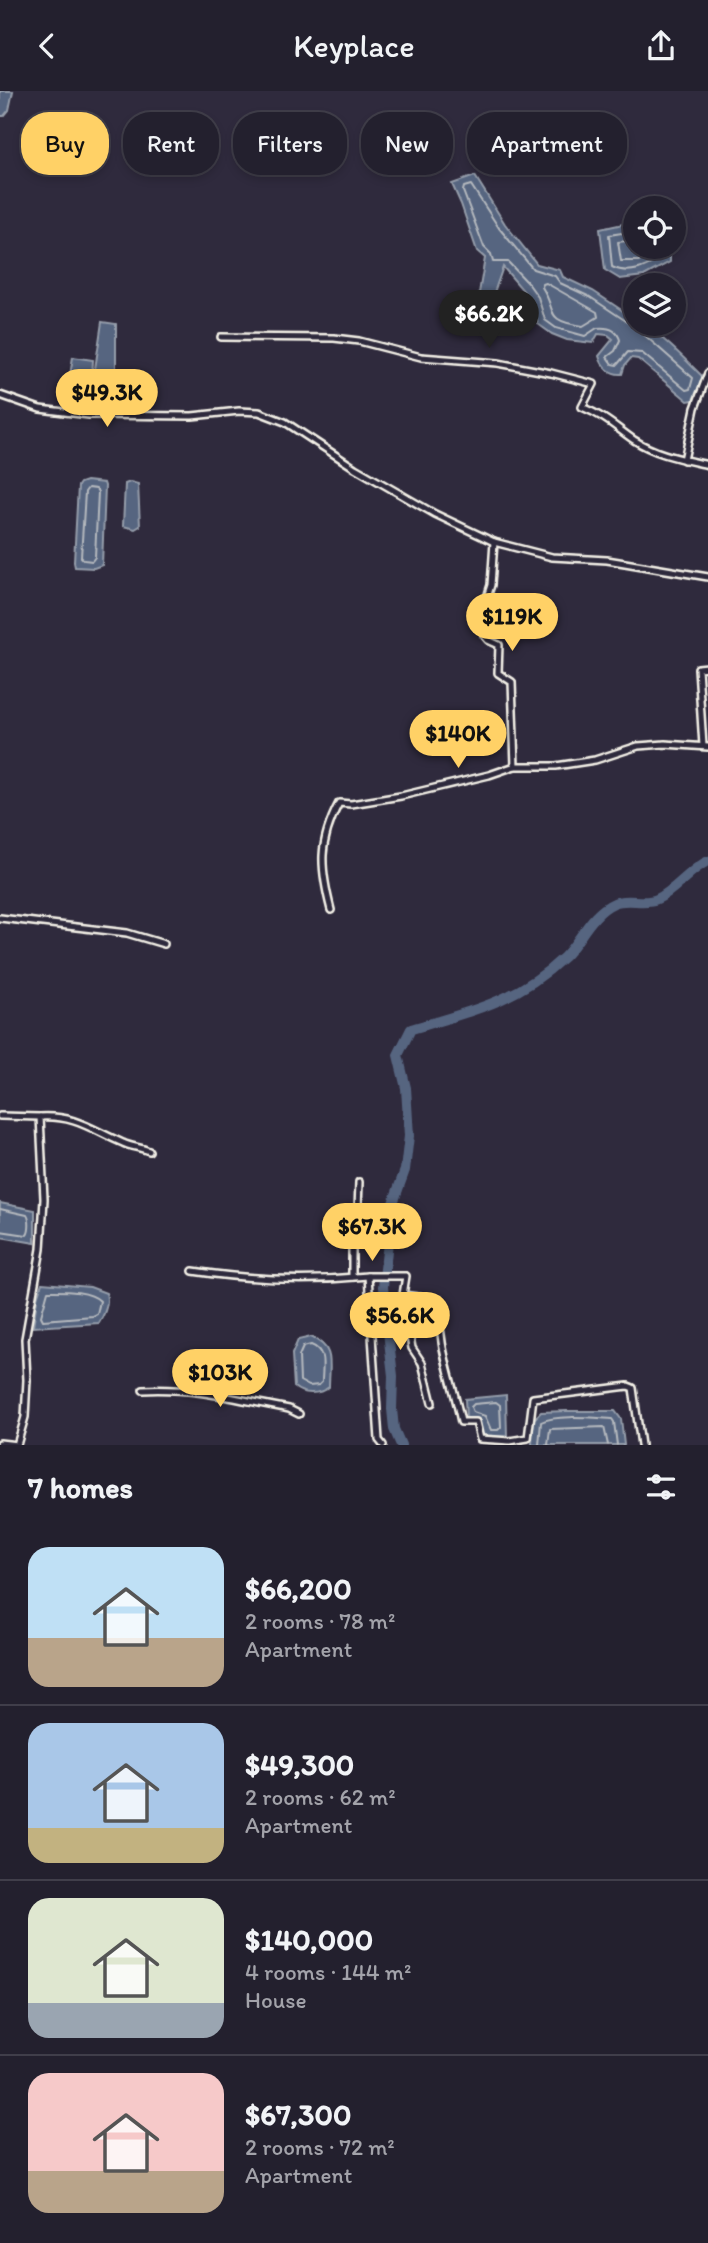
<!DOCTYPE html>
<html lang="en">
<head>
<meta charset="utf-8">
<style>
  body { margin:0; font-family:Itim,sans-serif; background:#2f2d3a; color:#f1f3f6; height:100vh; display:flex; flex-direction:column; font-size:26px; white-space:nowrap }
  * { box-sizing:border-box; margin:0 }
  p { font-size:23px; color:#a3a3aa }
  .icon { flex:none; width:38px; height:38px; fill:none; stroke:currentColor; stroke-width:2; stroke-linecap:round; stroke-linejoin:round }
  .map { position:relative; height:1354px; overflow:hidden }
  .side { display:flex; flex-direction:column; background:#23202e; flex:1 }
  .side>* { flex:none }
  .top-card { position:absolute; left:21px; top:21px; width:667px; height:63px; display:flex; gap:14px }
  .tools { position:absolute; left:623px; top:105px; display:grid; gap:14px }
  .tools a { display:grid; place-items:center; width:63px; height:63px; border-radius:50%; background:#23202e; box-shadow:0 4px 10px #0003,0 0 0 2px #403e4a; font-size:35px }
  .price { position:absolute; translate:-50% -60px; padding:0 16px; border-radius:24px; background:#ffd166; color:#111; font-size:23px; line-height:46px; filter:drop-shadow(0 2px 4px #0008) }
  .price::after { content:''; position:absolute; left:50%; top:42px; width:21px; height:16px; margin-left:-10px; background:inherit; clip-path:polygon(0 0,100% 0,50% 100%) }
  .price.current { background:#222; color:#fff }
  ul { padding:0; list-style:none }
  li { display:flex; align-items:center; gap:21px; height:175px; padding:0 28px }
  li+li { border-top:2px solid #403e4a }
  li span { display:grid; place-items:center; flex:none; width:196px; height:140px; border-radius:21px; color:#555 }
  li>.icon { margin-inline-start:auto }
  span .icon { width:84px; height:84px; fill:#fffc; stroke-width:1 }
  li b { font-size:30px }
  h2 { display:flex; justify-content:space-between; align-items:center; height:84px; padding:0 28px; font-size:30px }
  .tag { padding:0 24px; border-radius:28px; background:#23202e; box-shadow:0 4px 10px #0003,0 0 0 2px #403e4a; font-size:24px; line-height:63px }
  .tag.current { background:#ffd166; color:#111 }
  header { display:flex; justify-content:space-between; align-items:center; height:91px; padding:0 28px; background:#23202e; font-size:32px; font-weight:600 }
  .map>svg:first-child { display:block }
  .water { fill:#566580; stroke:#959daa; stroke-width:2 }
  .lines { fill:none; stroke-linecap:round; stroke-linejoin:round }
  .shore { stroke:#b5b9be; stroke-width:2 }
  .river { stroke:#566580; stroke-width:10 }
  .street-casing { stroke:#f4f1e8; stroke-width:10 }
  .street { stroke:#2f2a3d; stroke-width:5 }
</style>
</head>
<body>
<header><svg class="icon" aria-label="back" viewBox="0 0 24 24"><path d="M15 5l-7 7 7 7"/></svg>Keyplace<svg class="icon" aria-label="share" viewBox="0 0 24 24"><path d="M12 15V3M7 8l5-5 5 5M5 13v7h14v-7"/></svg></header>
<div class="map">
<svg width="708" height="1354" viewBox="0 0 708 1354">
  <rect width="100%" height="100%" fill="#2f2a3d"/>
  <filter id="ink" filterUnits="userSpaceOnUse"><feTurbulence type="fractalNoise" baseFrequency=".0143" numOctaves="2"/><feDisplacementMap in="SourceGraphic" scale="14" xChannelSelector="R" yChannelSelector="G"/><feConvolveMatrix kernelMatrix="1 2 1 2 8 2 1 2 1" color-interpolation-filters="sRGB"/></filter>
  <g filter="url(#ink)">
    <g class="water">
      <path d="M0,0h13l-4,19 -5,6h-4z"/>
      <path d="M475,85l30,48 32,40 23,6 3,7 30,14 42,28v5c18,0 54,40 68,53l-10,23 -5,1 -50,-42 -7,-1 -6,7 -3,9c-11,1 -20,-7 -23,-18l14,-17 -5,-4 -10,-1 -5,9 -26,-3 -15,-6 -14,-10 -6,-23 -29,-34 -12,34 -13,-2 7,-41 -8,-7 -16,-47 -9,-20z"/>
      <path d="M623,133h12v23h35v15l-26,14 -24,3 -15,-9 -5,-41z"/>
      <path d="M102,231l14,2v47l-4,3 -15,-1 -2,-4z"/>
      <path d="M73,266l20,3 -1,16 -22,-1z"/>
      <path d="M86,390l18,2 1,3 -3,79 -8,3 -19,-1 -1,-5 4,-76 2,-3z"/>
      <path d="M130,391l8,2 2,42 -5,3 -12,-3 2,-42z"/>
      <path d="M0,1112l35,7v33l-35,-6z"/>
      <path d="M42,1192l48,4 16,6c3,10 -2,22 -7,30l-66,4 4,-29z"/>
      <path d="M311,1246c25,11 18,27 18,50 -10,8 -26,8 -35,0l-2,-33 6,-14z"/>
      <path d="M506,1304l1,42 -25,-1 -3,-16 -13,-1 -1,-20z"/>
      <path d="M567,1320h48l6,8 3,26h-92l1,-25 8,-8z"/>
    </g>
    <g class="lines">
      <g class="shore">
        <path d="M471,94l28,43 34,41 22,7 5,7 30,14 39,26 8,2 4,7 52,46 -3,11 -4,1 -44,-37 -14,-1 -11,13 -5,-1 -5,-7 8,-6 5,-11c-3,-11 -13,-13 -23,-12l-12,8 -29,-8 -11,-8 -7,-23 -10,-14 -20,-21h-15l-2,-8 -7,-7 -21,-56 1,-4z"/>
        <path d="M635,140l-26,4 3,32c18,9 34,0 50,-9l1,-11"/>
        <path d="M635,149l-17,2 3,19h18l14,-8 1,-6"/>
        <path d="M546,192l51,29 1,5 -15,9c-40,-6 -25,-13 -41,-39l1,-3z"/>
        <path d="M88,397l8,1 2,3 -3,65 -3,4 -8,-1 -3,-3 4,-65z"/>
        <path d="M0,1118l27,6c3,4 3,16 0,20l-27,-4"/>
        <path d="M48,1200c15,0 42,-1 52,10l-3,13 -4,2 -50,4 -2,-4z"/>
        <path d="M311,1254c16,6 11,22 11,37l-3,3 -10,1 -9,-5 -1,-25 4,-9z"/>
        <path d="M496,1311l4,3 1,22 -3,3h-7l-6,-14 -12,-4 -2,-5 3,-3z"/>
        <path d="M539,1354l2,-23c14,-8 54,-4 71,-3l2,3 3,23"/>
        <path d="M548,1354l2,-16 54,-2 4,18"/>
      </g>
      <path class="river" d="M401,1354l-7,-16 -2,-20 1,-33 -10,-89 9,-81 13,-36 4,-34 -3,-48 -8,-33 13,-26c59,-17 107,-28 153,-72 17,-17 27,-44 50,-54 13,-6 30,2 43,-4 19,-9 33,-30 51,-38"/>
      <defs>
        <g id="street">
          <path d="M221,246l113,1 25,3 62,16 77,6 53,10 43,11 -12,23c24,10 32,19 52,33 23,15 48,19 74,25"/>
          <path d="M0,304l40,14 49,6 103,1 47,-5 20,1 26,10 70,46 80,46 59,28 58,15 55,3 101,17"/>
          <path d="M684,369l11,-52 13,-35"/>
          <path d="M494,451l-3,43 -8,25 1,25 4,5 11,5 -1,28 14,9 3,84"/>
          <path d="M703,655l-5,-78 10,-1"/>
          <path d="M331,819c-11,-43 -13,-67 8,-107l12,1 50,-8 88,-21 26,-9h41l39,-6 43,-14 27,-2 43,3"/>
          <path d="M0,827l127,15 37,11"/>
          <path d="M0,1025l40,1"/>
          <path d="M193,1180c58,9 116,11 175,5l11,164 4,5"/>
          <path d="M368,1185h38l-3,19 37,5c-4,43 13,81 21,122h15l4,17 30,2 18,-3 5,-40 95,-12 5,2 8,57"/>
          <path d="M352,1186v-42l6,-25 1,-28"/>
          <path d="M407,1206l-2,12 7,39 10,15 10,40"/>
          <path d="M143,1299c50,-3 98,10 146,19l10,5"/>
          <path d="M0,1352l17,2 8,-28 2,-37 -2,-41 16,-90 3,-50 -4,-82c36,-2 52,13 83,26 8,4 17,4 26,8"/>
        </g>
      </defs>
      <use href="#street" class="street-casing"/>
      <use href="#street" class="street"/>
    </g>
  </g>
</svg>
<div class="tools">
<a><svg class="icon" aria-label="locate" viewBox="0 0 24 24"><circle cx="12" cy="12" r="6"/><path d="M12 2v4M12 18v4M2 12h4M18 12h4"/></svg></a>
<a><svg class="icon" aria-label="layers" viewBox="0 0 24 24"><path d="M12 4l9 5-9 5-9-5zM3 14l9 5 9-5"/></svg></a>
</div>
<b class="price current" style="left:489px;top:259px">$66.2K</b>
<b class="price" style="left:107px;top:338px">$49.3K</b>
<b class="price" style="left:512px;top:562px">$119K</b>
<b class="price" style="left:458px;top:679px">$140K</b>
<b class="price" style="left:372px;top:1172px">$67.3K</b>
<b class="price" style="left:400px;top:1261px">$56.6K</b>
<b class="price" style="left:220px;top:1318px">$103K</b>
<div class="top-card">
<a class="tag current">Buy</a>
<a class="tag">Rent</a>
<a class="tag">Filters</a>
<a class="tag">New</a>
<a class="tag">Apartment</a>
</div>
</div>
<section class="side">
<h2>7 homes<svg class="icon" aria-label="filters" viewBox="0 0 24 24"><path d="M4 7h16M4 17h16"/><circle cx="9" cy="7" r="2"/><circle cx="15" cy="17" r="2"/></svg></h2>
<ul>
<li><span style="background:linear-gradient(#bfe0f5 65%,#b9a48a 0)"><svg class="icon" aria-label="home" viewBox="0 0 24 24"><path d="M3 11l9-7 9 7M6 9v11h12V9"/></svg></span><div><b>$66,200</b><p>2 rooms · 78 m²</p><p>Apartment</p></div></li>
<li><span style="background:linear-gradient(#a9c7e8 75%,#c2b280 0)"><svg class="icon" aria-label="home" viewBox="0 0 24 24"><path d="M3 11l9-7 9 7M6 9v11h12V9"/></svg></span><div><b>$49,300</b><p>2 rooms · 62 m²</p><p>Apartment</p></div></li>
<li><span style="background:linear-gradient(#dfe7d0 75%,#9aa5b1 0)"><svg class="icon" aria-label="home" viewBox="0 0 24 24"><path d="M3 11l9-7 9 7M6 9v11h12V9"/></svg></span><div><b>$140,000</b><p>4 rooms · 144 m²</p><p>House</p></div></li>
<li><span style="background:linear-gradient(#f6c9c9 70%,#b9a48a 0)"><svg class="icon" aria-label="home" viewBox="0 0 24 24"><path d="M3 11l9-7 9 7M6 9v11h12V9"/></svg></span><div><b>$67,300</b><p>2 rooms · 72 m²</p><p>Apartment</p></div></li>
</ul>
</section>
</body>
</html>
